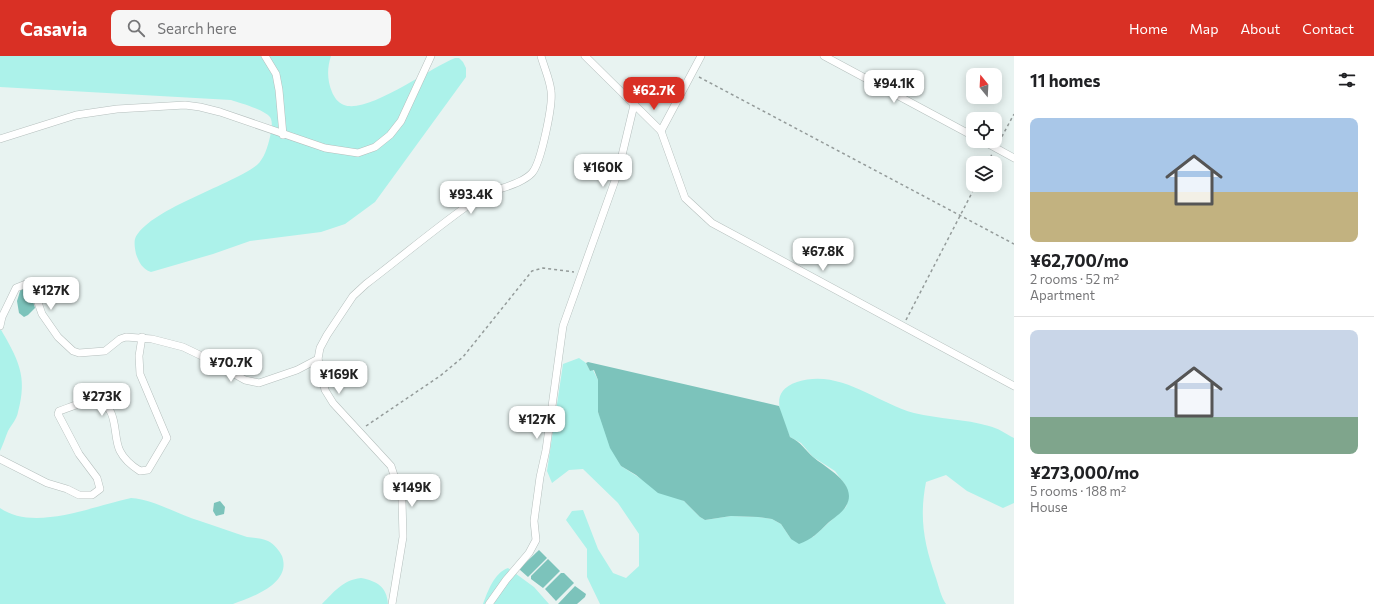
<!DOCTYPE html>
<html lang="en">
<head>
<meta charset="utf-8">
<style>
  body { margin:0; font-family:Commissioner,sans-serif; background:#f6f6f6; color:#202124; height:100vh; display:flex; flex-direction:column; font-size:15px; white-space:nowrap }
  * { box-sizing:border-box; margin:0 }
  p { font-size:13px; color:#757577 }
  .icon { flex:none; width:22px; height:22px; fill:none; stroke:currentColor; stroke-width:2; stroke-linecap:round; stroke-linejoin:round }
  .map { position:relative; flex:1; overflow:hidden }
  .side { display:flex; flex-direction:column; background:#fff; width:360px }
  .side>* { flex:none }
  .needle { width:26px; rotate:342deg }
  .controls { position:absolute; left:966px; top:12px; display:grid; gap:8px }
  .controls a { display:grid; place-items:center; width:36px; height:36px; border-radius:8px; background:#fff; box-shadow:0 2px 10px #0003; font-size:20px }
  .price { position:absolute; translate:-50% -34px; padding:0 9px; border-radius:8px; background:#fff; color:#222; font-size:13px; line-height:26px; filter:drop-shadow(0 1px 2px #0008) }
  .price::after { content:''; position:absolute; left:50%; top:24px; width:12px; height:9px; margin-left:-6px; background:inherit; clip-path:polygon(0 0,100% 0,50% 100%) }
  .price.current { background:#d93025; color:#fff }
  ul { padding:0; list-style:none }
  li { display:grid; align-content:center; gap:8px; height:212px; padding:0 16px }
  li+li { border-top:1px solid #e0e0e0 }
  li span { display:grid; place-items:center; height:124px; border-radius:8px; color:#555 }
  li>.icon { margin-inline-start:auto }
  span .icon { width:72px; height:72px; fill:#fffc; stroke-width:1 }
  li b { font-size:17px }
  h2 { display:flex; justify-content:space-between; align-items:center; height:48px; padding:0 16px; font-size:17px }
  header { display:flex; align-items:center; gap:24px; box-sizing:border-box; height:56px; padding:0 20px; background:#d93025; color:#fff }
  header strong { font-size:19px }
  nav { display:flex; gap:22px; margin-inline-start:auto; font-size:14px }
  .search { width:280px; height:36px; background:#f6f6f6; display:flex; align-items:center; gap:10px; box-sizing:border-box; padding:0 14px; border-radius:8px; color:#757577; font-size:15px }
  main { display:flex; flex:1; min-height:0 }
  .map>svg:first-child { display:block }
  .green { fill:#acf2ea }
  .water { fill:#7cc3bb }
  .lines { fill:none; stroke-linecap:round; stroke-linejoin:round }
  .minor-casing { stroke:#b5bfbd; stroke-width:8 }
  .path { stroke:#949b9a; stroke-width:1.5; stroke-dasharray:3 3; stroke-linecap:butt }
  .minor { stroke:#fff; stroke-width:7 }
</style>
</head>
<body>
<header>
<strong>Casavia</strong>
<div class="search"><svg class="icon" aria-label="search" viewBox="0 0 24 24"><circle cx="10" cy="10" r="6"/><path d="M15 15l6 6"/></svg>Search here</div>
<nav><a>Home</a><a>Map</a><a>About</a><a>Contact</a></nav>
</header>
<main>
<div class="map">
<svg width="1014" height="548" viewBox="0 0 1014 548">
  <rect width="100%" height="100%" fill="#e8f3f1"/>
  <g class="green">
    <path d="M0,0h331c-4,12 -4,24 1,36 2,5 6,11 12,13 24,9 86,-37 111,-47h4l4,4 3,6v9l-91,125 -30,22 -24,8 -71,9 -37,13 -62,18c-9,-3 -12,-10 -15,-18 -1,-5 -2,-11 -1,-15 12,-29 95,-53 122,-74 7,-6 11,-19 13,-28 1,-5 3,-12 1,-18 -2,-8 -31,-16 -40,-19l-231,-13z"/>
    <path d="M0,272c18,31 28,48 18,84 -1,7 -7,13 -10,19 -3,7 -5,14 -8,20z"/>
    <path d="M579,302l7,5 4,8 3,-1 5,10v32l23,54 25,16 38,19 16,16 5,3 26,-4 27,1 14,2 9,5 10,15 22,-2 33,-30 2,-7 -2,-14 -11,-15 -22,-14 -12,-14 -11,-6c-8,-21 -23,-45 7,-55 42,-14 78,20 117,31 25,6 51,6 75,13 9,2 17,8 25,12v65l-11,5 -36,-17 -21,-16 -20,7c-7,36 -2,62 10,96 3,9 5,19 10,26h-346l-13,-27v-28l-21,-29 6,-9 11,-1 15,39 15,24 13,5 13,-12v-32l-21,-31 -35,-34 -14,1 -17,13 -5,-12 16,-107z"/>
    <path d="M131,442c24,2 46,16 69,23 16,5 31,11 47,16 7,1 14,1 21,4 6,3 11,9 14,15 10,28 -30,41 -49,48h-233v-96c34,24 93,-2 131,-10z"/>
    <path d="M508,512l26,19 15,17h-66c5,-13 11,-31 25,-36z"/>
    <path d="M361,522c16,3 26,9 27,26h-66c13,-13 21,-24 39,-26z"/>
  </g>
  <g class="water">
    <path d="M24,231l5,2 6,19 -7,7 -4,2 -5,-4 -2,-12 4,-13z"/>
    <path d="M588,306l191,44 11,31c12,6 14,12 23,20 13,11 46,27 33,49 -3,6 -12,12 -18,17 -9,9 -17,17 -29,21l-8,-5 -10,-15 -9,-5 -14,-2 -27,-1 -26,4 -5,-3 -16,-16 -26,-8 -22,-18 -15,-9 -11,-18 -12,-36v-32l-4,-10 -4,1 -4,-8z"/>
    <path d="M220,445l5,6 -1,7 -8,2 -3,-5 1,-8z"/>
    <path d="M539,494l8,8 -19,19 -9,-8z"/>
    <path d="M548,503l12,12 -17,17 -12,-9v-3z"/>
    <path d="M561,517h3l10,10 -18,18 -11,-12z"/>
    <path d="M575,530l11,8 -1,3 -8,7h-19z"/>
  </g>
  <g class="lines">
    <defs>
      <g id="minor">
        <path d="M265,0l11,18 3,16 4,45"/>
        <path d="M585,0l76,75 24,67 27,25 302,163"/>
        <path d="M824,0l149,80"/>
        <path d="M661,75l40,-75"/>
        <path d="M0,83l76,-24 41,-6 68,-4 15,2 20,5 105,36 33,5 17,-6 15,-12 11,-14 30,-65"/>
        <path d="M983,85l31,17"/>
        <path d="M0,270l2,-9 14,-29 10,-4 8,7 8,23 16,23 15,14 6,2 26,-2 15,-12 6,-2 26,2 31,8 23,11 39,22 14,3 38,-13 21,-11"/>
        <path d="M0,403l47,24 20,6 12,6h13l8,-6 -3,-11 -18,-24 -21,-40 1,-3c12,-4 24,-10 36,-9 25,2 17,34 25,49 4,8 12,15 20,20l8,-1 19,-32 -27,-64 -1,-18 3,-19"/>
        <path d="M392,548l11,-67 -1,-37 -11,-34 -58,-63 -8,-13 -7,-31 2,-11 7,-13 26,-39 13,-12c37,-28 73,-59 111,-85 14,-10 43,-13 55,-26 9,-10 21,-68 19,-82 -1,-11 -7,-24 -10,-35"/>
        <path d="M489,548l17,-24 23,-27 7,-13 -2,-19 6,-44 6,-27 17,-124 55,-154 16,-67"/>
      </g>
    </defs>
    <use href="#minor" class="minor-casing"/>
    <g class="path">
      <path d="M699,21l315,167"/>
      <path d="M999,86l15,-28"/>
      <path d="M988,107l4,-9"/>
      <path d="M906,264l70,-135"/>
      <path d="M366,370l74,-50 23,-19 69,-86 11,-3 31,4"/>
    </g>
    <use href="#minor" class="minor"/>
  </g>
</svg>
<div class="controls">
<a><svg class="needle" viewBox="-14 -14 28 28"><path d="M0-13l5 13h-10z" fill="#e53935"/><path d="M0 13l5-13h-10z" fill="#757577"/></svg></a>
<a><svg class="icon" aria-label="locate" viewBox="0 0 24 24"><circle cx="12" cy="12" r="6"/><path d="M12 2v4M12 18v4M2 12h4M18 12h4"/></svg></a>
<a><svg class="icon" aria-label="layers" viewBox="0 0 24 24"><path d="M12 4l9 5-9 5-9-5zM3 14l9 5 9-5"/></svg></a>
</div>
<b class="price" style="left:894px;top:48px">¥94.1K</b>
<b class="price current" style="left:654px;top:55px">¥62.7K</b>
<b class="price" style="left:603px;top:132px">¥160K</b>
<b class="price" style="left:471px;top:159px">¥93.4K</b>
<b class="price" style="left:823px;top:216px">¥67.8K</b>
<b class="price" style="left:51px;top:255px">¥127K</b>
<b class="price" style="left:231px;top:327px">¥70.7K</b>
<b class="price" style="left:339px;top:339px">¥169K</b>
<b class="price" style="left:102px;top:361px">¥273K</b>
<b class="price" style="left:537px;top:384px">¥127K</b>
<b class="price" style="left:412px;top:452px">¥149K</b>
</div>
<section class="side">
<h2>11 homes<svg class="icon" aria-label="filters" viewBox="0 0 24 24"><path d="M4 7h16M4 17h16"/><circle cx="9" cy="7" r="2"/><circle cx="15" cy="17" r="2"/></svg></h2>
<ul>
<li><span style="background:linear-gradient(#a9c7e8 60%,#c2b280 0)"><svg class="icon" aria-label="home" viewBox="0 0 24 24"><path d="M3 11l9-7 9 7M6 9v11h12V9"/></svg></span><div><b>¥62,700/mo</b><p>2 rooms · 52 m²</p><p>Apartment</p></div></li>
<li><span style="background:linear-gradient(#c9d6e8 70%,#7fa58c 0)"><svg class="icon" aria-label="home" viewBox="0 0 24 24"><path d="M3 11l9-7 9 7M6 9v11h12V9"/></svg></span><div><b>¥273,000/mo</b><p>5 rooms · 188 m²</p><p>House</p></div></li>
</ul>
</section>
</main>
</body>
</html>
